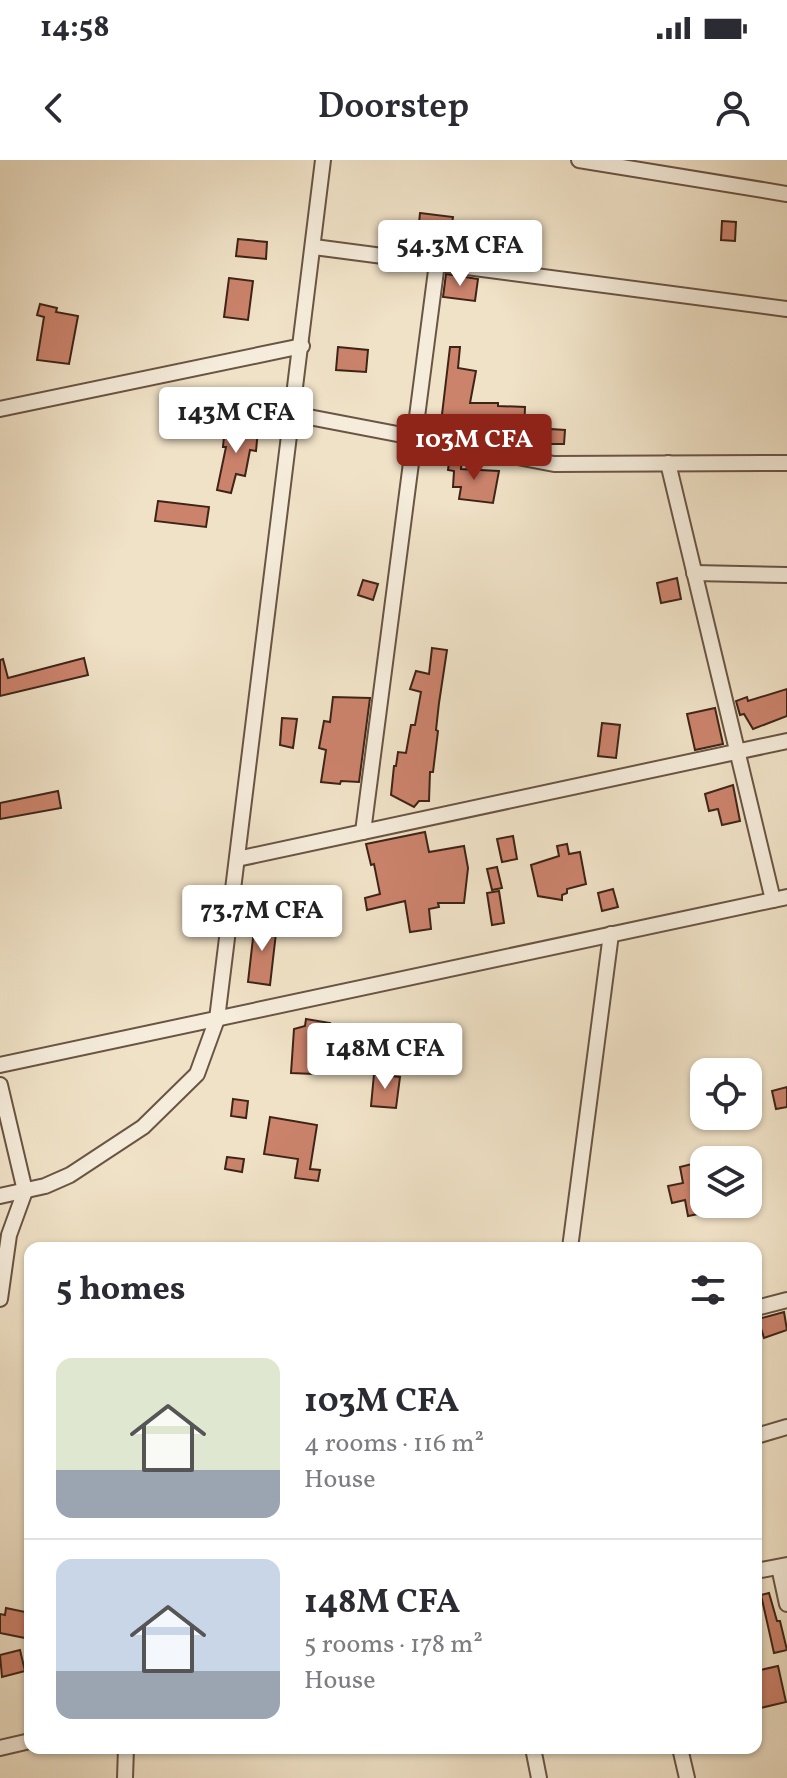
<!DOCTYPE html>
<html lang="en">
<head>
<meta charset="utf-8">
<style>
  body { margin:0; font-family:Vollkorn,serif; background:#f7f7f7; color:#2b2b33; height:100vh; display:flex; flex-direction:column; font-size:30px; white-space:nowrap }
  * { box-sizing:border-box; margin:0 }
  p { font-size:26px; color:#7c7c81 }
  .icon { flex:none; width:44px; height:44px; fill:none; stroke:currentColor; stroke-width:2; stroke-linecap:round; stroke-linejoin:round }
  .map { position:relative; flex:1; overflow:hidden }
  .details { position:absolute; left:24px; top:1082px; width:738px; height:512px; display:flex; flex-direction:column; background:#fff; border-radius:16px; box-shadow:0 2px 6px #0004 }
  .details>* { flex:none }
  .buttons { position:absolute; left:690px; top:898px; display:grid; gap:16px }
  .buttons a { display:grid; place-items:center; width:72px; height:72px; border-radius:16px; background:#fff; box-shadow:0 2px 6px #0004; font-size:40px }
  .price { position:absolute; translate:-50% -68px; padding:0 18px; border-radius:8px; background:#fff; color:#222; font-size:26px; line-height:52px; filter:drop-shadow(0 2px 4px #0008) }
  .price::after { content:''; position:absolute; left:50%; top:48px; width:24px; height:18px; margin-left:-12px; background:inherit; clip-path:polygon(0 0,100% 0,50% 100%) }
  .price.on { background:#8f2418; color:#fff }
  ul { padding:0; list-style:none }
  li { display:flex; align-items:center; gap:24px; height:200px; padding:0 32px }
  li+li { border-top:2px solid #e1e1e2 }
  li span { display:grid; place-items:center; flex:none; width:224px; height:160px; border-radius:16px; color:#555 }
  li>.icon { margin-inline-start:auto }
  span .icon { width:96px; height:96px; fill:#fffc; stroke-width:1 }
  li b { font-size:34px }
  h2 { display:flex; justify-content:space-between; align-items:center; height:96px; padding:0 32px; font-size:34px }
  .status { display:flex; justify-content:space-between; align-items:center; height:56px; padding:0 40px; background:#fff; direction:ltr }
  .status svg { height:22px; fill:currentColor }
  header { display:flex; justify-content:space-between; align-items:center; height:104px; padding:0 32px; background:#fff; font-size:36px; font-weight:600 }
  .map>svg:first-child { display:block }
  .building { fill:#cb836c; stroke:#3e2417; stroke-width:2 }
  .lines { fill:none; stroke-linecap:round; stroke-linejoin:round }
  .street-casing { stroke:#6a5443; stroke-width:18 }
  .street { stroke:#f5ecdb; stroke-width:14 }
</style>
</head>
<body>
<div class="status"><b>14:58</b><svg viewBox="0 0 49 12"><path d="M0 12V9h3v3zM5 12V6h3v6zM10 12V3h3v9zM15 12V0h3v12zM26 1h20v11H26zM47 4h2v5h-2z"/></svg></div>
<header><svg class="icon" aria-label="back" viewBox="0 0 24 24"><path d="M15 5l-7 7 7 7"/></svg>Doorstep<svg class="icon" aria-label="person" viewBox="0 0 24 24"><circle cx="12" cy="8" r="4"/><path d="M4 21q1-7 8-7t8 7"/></svg></header>
<div class="map">
<svg width="787" height="1618" viewBox="0 0 787 1618">
  <rect width="100%" height="100%" fill="#f0e2c7"/>
  <filter id="stains"><feTurbulence type="fractalNoise" baseFrequency=".0025" numOctaves="4"/><feColorMatrix values="0 0 0 0 .2 0 0 0 0 .09 0 0 0 0 .02 0 0 0 .5 -.17"/></filter>
  <radialGradient id="worn" r=".72"><stop offset=".6" stop-color="#630" stop-opacity="0"/><stop offset="1" stop-color="#630" stop-opacity=".3"/></radialGradient>
  <g class="building">
    <path d="M420,53l33,4 -3,20 -32,-4z"/>
    <path d="M722,61l14,1 -1,19 -14,-1z"/>
    <path d="M238,79l29,3 -1,17 -30,-3z"/>
    <path d="M446,114l32,5 -3,22 -32,-4z"/>
    <path d="M229,118l24,3 -5,39 -24,-3z"/>
    <path d="M40,144l17,4 -1,4 22,4 -9,48 -32,-4 7,-43 -7,-2z"/>
    <path d="M338,187l30,3 -2,22 -30,-2z"/>
    <path d="M450,187h10l-2,21 18,3 -6,32h28v3l27,1 -1,29h-12v7l-19,-3 2,-9h-15l-39,-8z"/>
    <path d="M225,266l33,4 -2,21 -6,-1 -5,26 -9,-2 -5,19 -14,-3 9,-43h-3z"/>
    <path d="M550,269l15,1 -1,14h-15z"/>
    <path d="M450,294l12,3 -1,12 38,2 -6,32 -34,-4 2,-12h-8l1,-16 -6,-1z"/>
    <path d="M158,341l51,6 -3,20 -51,-6z"/>
    <path d="M677,418l4,21 -20,4 -4,-20z"/>
    <path d="M363,420l15,4 -5,16 -15,-5z"/>
    <path d="M432,488l15,2 -8,53 -3,27 2,1 -5,41h-3l-1,29h-10l-5,6 -23,-12 3,-29h2l2,-14 8,1 5,-28h4l6,-33 -11,-3 6,-18 13,3z"/>
    <path d="M84,498l4,17 -88,21v-36l3,-1 5,19z"/>
    <path d="M787,529v27l-34,13 -9,-15 -4,1 -4,-14 11,-4 1,4z"/>
    <path d="M333,537l37,1 -11,84 -18,-1 -1,3 -19,-2 5,-32 -7,-2 5,-27 6,1z"/>
    <path d="M715,548l8,36 -28,6 -8,-36z"/>
    <path d="M282,558l15,1 -4,29 -13,-3z"/>
    <path d="M602,563l18,2 -4,33 -18,-2z"/>
    <path d="M733,625l7,36 -18,4 -4,-16 -9,2 -4,-17z"/>
    <path d="M58,631l3,17 -61,11v-16z"/>
    <path d="M425,672l4,20 35,-6 4,22 -4,35h-26l1,4 -10,2 2,20 -21,3 -5,-31 -38,9 -2,-12 15,-4 -6,-30 -3,1 -5,-21z"/>
    <path d="M513,676l4,23 -15,3 -5,-23z"/>
    <path d="M567,684l2,10 11,-2 6,32 -19,5v4l-5,2v5l-24,-4 -7,-31 28,-9 -2,-10z"/>
    <path d="M497,707l5,21 -10,2 -5,-21z"/>
    <path d="M613,729l5,18 -16,4 -4,-18z"/>
    <path d="M499,731l5,32 -12,2 -5,-32z"/>
    <path d="M255,761l22,3 -7,61 -22,-3z"/>
    <path d="M306,859l24,4 -6,32 17,1 -1,15 -26,-2v5l-23,-1 3,-44 11,-3z"/>
    <path d="M374,914l26,3 -4,31 -25,-2z"/>
    <path d="M787,927v20l-11,2 -4,-18z"/>
    <path d="M233,939l15,2 -2,17 -15,-2z"/>
    <path d="M270,957l47,8 -7,44 10,1 -2,11 -23,-3 3,-19 -34,-5z"/>
    <path d="M227,997l17,2 -2,13 -17,-3z"/>
    <path d="M704,1001v43h20v5l-36,7 -3,-16 -13,3 -4,-17 15,-3 -3,-16z"/>
    <path d="M784,1152l3,18 -23,8 -6,-19z"/>
    <path d="M769,1433l8,28h3l7,29 -13,3 -13,-58z"/>
    <path d="M6,1448l24,5 -5,25 -25,-5v-19l5,1z"/>
    <path d="M20,1490l5,21 -23,6 -2,-22z"/>
    <path d="M778,1506l8,36 -30,7v-38z"/>
  </g>
  <g class="lines">
    <defs>
      <g id="street">
        <path d="M579,0l208,34"/>
        <path d="M314,87l473,62"/>
        <path d="M0,249l302,-63"/>
        <path d="M293,254l261,50 233,-1"/>
        <path d="M668,303l105,437"/>
        <path d="M694,413l93,2"/>
        <path d="M363,672l74,-569"/>
        <path d="M237,699l550,-118"/>
        <path d="M0,905l787,-168"/>
        <path d="M0,925l25,106 -16,44 -9,64"/>
        <path d="M0,1036l45,-10 25,-11 73,-48 54,-53 20,-55 106,-859"/>
        <path d="M570,1088l41,-314"/>
        <path d="M756,1148l31,-8"/>
        <path d="M756,1276l31,-9"/>
        <path d="M779,1407l8,37"/>
        <path d="M756,1411l31,-6"/>
        <path d="M0,1588l30,-7"/>
        <path d="M533,1588l6,30"/>
        <path d="M680,1588l7,30"/>
        <path d="M125,1618l1,-30"/>
      </g>
    </defs>
    <use href="#street" class="street-casing"/>
    <use href="#street" class="street"/>
  </g>
  <rect width="100%" height="100%" filter="url(#stains)"/>
  <rect width="100%" height="100%" fill="url(#worn)"/>
</svg>
<div class="buttons">
<a><svg class="icon" aria-label="locate" viewBox="0 0 24 24"><circle cx="12" cy="12" r="6"/><path d="M12 2v4M12 18v4M2 12h4M18 12h4"/></svg></a>
<a><svg class="icon" aria-label="layers" viewBox="0 0 24 24"><path d="M12 4l9 5-9 5-9-5zM3 14l9 5 9-5"/></svg></a>
</div>
<b class="price" style="left:460px;top:128px">54.3M CFA</b>
<b class="price" style="left:236px;top:295px">143M CFA</b>
<b class="price on" style="left:474px;top:322px">103M CFA</b>
<b class="price" style="left:262px;top:793px">73.7M CFA</b>
<b class="price" style="left:385px;top:931px">148M CFA</b>
<section class="details">
<h2>5 homes<svg class="icon" aria-label="filters" viewBox="0 0 24 24"><path d="M4 7h16M4 17h16"/><circle cx="9" cy="7" r="2"/><circle cx="15" cy="17" r="2"/></svg></h2>
<ul>
<li><span style="background:linear-gradient(#dfe7d0 70%,#9aa5b1 0)"><svg class="icon" aria-label="home" viewBox="0 0 24 24"><path d="M3 11l9-7 9 7M6 9v11h12V9"/></svg></span><div><b>103M CFA</b><p>4 rooms · 116 m²</p><p>House</p></div></li>
<li><span style="background:linear-gradient(#c9d6e8 70%,#9aa5b1 0)"><svg class="icon" aria-label="home" viewBox="0 0 24 24"><path d="M3 11l9-7 9 7M6 9v11h12V9"/></svg></span><div><b>148M CFA</b><p>5 rooms · 178 m²</p><p>House</p></div></li>
</ul>
</section>
</div>
</body>
</html>
